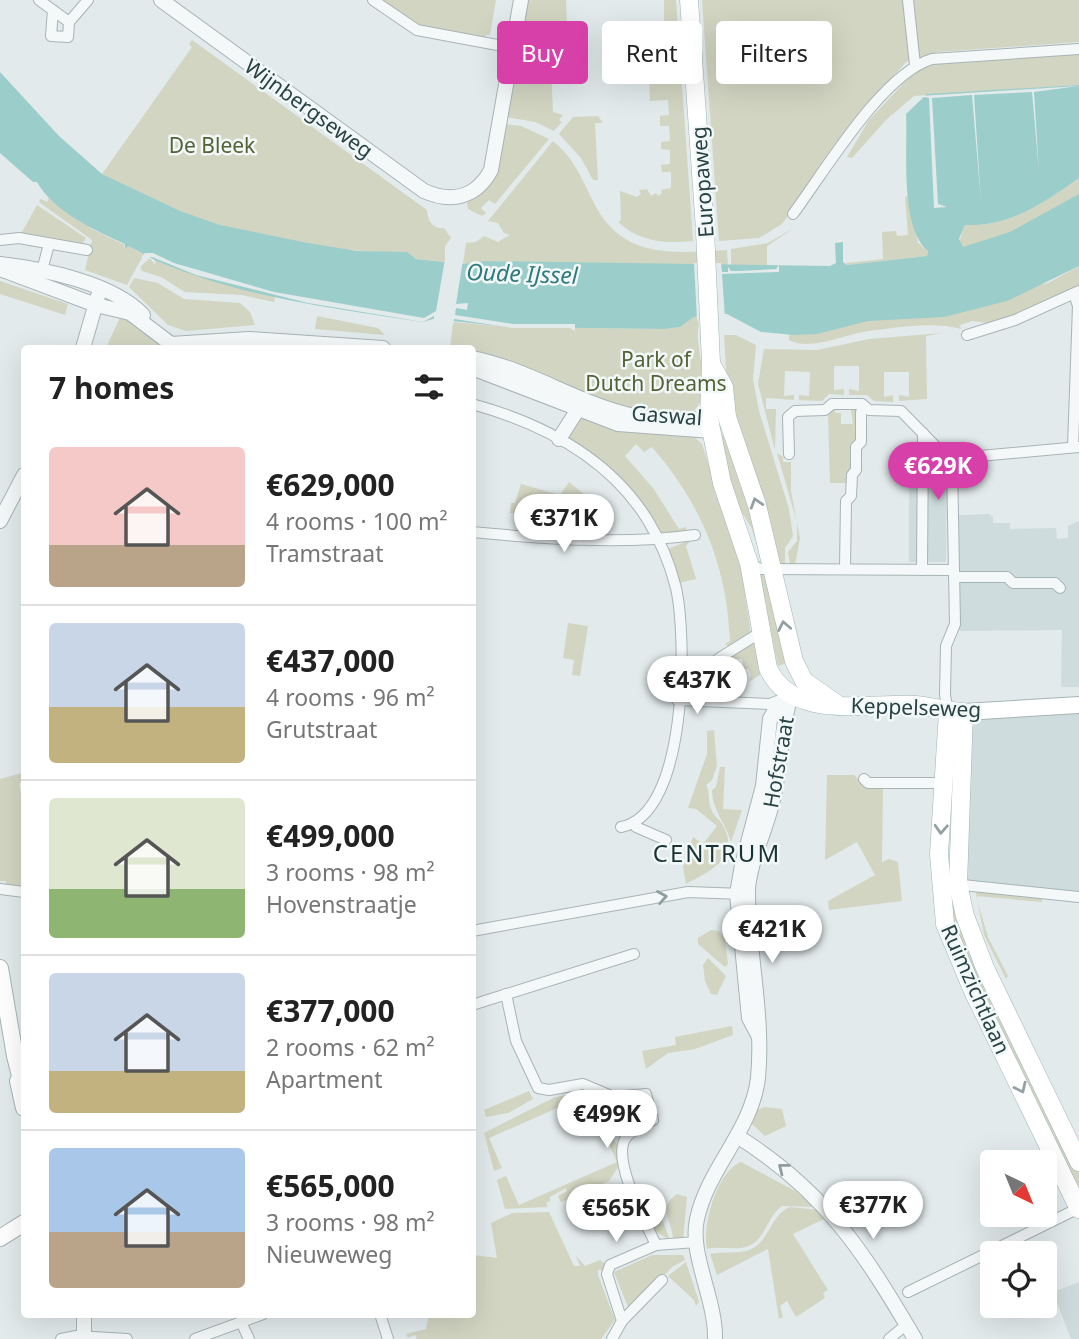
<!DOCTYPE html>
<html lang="en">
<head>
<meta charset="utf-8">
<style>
  body { margin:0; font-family:"Noto Sans",sans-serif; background:#f2f2f2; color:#222; height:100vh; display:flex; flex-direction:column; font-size:26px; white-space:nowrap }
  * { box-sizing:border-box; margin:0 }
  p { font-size:23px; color:#767676 }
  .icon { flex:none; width:38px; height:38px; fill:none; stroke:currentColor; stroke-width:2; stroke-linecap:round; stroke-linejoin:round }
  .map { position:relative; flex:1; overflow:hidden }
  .sheet { position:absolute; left:21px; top:345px; width:455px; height:973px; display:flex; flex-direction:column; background:#fff; border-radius:7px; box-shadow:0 7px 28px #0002 }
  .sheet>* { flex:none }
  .top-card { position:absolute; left:497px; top:21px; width:476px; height:63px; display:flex; gap:14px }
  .needle { width:46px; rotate:137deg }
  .buttons { position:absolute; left:980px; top:1150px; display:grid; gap:14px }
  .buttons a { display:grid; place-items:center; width:77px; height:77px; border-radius:7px; background:#fff; box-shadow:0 7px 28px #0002; font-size:35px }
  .price { position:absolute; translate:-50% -60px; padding:0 16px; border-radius:24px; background:#fff; color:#222; font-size:23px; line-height:46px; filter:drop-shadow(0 2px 4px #0008) }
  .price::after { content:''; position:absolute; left:50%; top:42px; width:21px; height:16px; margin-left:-10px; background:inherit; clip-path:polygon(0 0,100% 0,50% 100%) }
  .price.active { background:#d740a9; color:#fff }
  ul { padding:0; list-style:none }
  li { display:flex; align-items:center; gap:21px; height:175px; padding:0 28px }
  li+li { border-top:2px solid #e0e0e0 }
  li span { display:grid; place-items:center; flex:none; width:196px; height:140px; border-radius:7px; color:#555 }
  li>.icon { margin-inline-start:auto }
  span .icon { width:84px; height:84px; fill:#fffc; stroke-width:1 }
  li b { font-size:30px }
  h2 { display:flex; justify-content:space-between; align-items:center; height:84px; padding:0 28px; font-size:30px }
  .chip { padding:0 24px; border-radius:7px; background:#fff; box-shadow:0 7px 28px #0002; font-size:24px; line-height:63px }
  .chip.active { background:#d740a9; color:#fff }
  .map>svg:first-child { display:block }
  .built { fill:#cfdcdd }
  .green { fill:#d2d5c2 }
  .water { fill:#9bcdcb }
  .pier { fill:#e2eaeb }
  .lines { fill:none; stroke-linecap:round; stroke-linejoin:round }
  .minor-casing { stroke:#a7b4b6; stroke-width:12 }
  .tertiary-casing { stroke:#a7b4b6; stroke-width:16 }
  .secondary-casing { stroke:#a7b4b6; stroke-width:18 }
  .primary-casing { stroke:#a0b6b7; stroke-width:19 }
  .minor { stroke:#f5f8f9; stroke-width:10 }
  .tertiary { stroke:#f5f8f9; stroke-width:14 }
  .secondary { stroke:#fff; stroke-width:16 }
  .primary { stroke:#fff; stroke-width:18 }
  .oneway { stroke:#94a0a2 }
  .oneway2 { stroke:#8f9d9e }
  .labels { text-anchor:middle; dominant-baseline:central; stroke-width:5; stroke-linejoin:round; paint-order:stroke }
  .street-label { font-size:21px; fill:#294244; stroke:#f2f8f8 }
  .park-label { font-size:21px; fill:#556135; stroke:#f2f8f8 }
  .water-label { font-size:23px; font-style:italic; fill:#307a7b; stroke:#f2f8f8 }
  .quarter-label { font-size:24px; letter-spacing:2px; fill:#1b3235; stroke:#f2f8f8 }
</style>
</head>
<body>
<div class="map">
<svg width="1079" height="1339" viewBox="0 0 1079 1339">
  <rect width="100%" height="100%" fill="#e2eaeb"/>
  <g class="built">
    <path d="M909,473l38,1 -1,88h-37z"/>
    <path d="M989,514l4,3v6h17v6l46,-1 1,11 11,-1v-12l11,-5v166h-18l1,-57 -103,1 -1,-116z"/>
    <path d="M1079,701v195l-130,-12 6,-122 12,-50z"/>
    <path d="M1079,1282v57h-8l-18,-47z"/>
  </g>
  <g class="green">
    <path d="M378,0h118l-6,35h-4l-1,4 -65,-12z"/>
    <path d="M526,0h40l1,23 -18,1 4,88 10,3 -4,5 3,2 -8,9 -19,-9 -29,-5z"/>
    <path d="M664,0h12l17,241c-28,3 -53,1 -75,-19l3,-2 -1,-29 17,6 4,-3 -2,-4 8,-1 4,7 5,-3 2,3 4,-3 -1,-3 10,-2v-16h-9l-1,-7 9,-1v-14l-9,-1v-7l9,-1 -1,-15h-9v-10l9,-1 -1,-15 -18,1 -3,-73h17z"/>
    <path d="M702,0h377v42l-141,10 -32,10 -33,37 -91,125 -23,14 -40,3z"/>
    <path d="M192,40l235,170c0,9 6,20 17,18l7,10 -6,8v16c-9,-2 -18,-1 -27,-3 -6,-1 -13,-7 -19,-7 -100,1 -210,-27 -297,-78l90,-127 -3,-3z"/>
    <path d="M1079,54v31l-165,11 -27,23 -35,39 -5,-1 22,-37 49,-52 23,-6z"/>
    <path d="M598,116l5,7h-8l3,57h-5l-12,-22 -22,-24 14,-17z"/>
    <path d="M505,124l16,2 28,13 -54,65 -6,-4 -8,8 5,5 -4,3 -14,-7 -1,-5z"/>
    <path d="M553,141c20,16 28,36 39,58 28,61 79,54 135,51l1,17 -243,-6 -22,3 3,-21 10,-1 8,-6 14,6 12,-7 -6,-2 -6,-10 -10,-2z"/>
    <path d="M1079,178v19l-62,35 -54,16 -4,-6 6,-17c44,2 79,-22 114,-47z"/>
    <path d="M908,196l10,47 10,8 -1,5 -80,9 -1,-2 37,-4 -1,-27 14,-1 1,5 11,-1 -3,-38z"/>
    <path d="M49,198l43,31 33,16 -1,3 4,-2 16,8 -17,31 -42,-15 7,-30 -53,-38 2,-3 6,3z"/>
    <path d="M37,205l49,33 -4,6 -64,-11 4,-1z"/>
    <path d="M794,228l-27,18v21h-36v-18l37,-6z"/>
    <path d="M150,258l5,7v-6l59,22 61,16 -1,5 -32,-7 -57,-3 -24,-15 -19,-6 -2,-4z"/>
    <path d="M1079,266v22l-83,36 -24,-3 -12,4 1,4c-29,-8 -68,-1 -98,3 -21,4 -55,19 -74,8v-6l259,-51z"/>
    <path d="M134,278l24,5 26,16 56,4 10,9 5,13 -69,6 -18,-6 -39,-38z"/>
    <path d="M0,281l68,23 -3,11 -65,-21z"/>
    <path d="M122,313c16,11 27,27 45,35h-61z"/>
    <path d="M317,316l61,12 7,7 -70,-6z"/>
    <path d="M694,317h3l2,9c-7,18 19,70 -9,88l-46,-1 -20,-6 -4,2 -147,-55 -1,-6h-22l3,-26 56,5 156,2 15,-2z"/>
    <path d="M943,333l-17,3 1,63 -28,2v-6l10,2v-25h-25v25l9,-2v7l-19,-1 -7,-6h-18v-6l10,2v-25h-25v24l10,-1v6l-15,-1 -7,7 -23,-1v-5l10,1 1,-24 -25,-1 -1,25 10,-1v5l-28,-2v11h10l-1,41 -17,-66 6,-35 53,1 52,-11z"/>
    <path d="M724,335h12l20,10 -3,34 6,32 30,98 4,27 -8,12v17h-8l-50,-179z"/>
    <path d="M835,409v4h6v11h12l-2,-15h6l1,30 -10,44h-18l-2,-69z"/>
    <path d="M578,415l57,17 59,5 8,7 38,118 11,72 -22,13 -4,-3 5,-3c-3,-76 -29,-137 -78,-194l-8,5 -8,-8 -11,12 28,32 26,41 7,-2 1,5 -26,1c-25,-39 -51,-71 -93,-94l-1,-4z"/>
    <path d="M724,435l32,94 8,36 -13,-38 -13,-21 -19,-69z"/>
    <path d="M777,453l6,4v5h8v29l9,47 -5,27 -5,-1 -2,-12 9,-11v-19z"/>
    <path d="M569,482l33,27 -34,2v6l-58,-4 1,-10h4l6,-19 39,11z"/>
    <path d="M691,540l-5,6 10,33 -17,4 -12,-34z"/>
    <path d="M768,573l19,90 -9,3 -19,-92z"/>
    <path d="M568,623l20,3 -8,50 -8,-1 2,-15 -11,-2z"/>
    <path d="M755,641l6,33 -12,8 2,-8 -3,-6 -4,3 -2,-12h-17z"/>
    <path d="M714,730l3,36 -5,14 -6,5c5,8 1,17 6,26 2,5 7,8 10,13 20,33 -12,47 -36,60l-3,-17 10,-30 10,7 14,-18 -21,-17 -8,-1 19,-54v-23z"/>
    <path d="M720,767h5l-2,42 19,1 -11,32c-5,-19 -19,-32 -19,-52l4,-3z"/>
    <path d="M22,773l2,8 -5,2 5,29v75l-18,-2v-4h-6v-102z"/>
    <path d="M827,775h27l13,13 16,1 -1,73 7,-3 9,3 4,39 -73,9 -1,-9 47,-26 -18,-33 -32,18z"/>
    <path d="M975,888l67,9v5l-66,-6 12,41 20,39 -2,3 -22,-44z"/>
    <path d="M959,905l120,264v28l-112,-227 -21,-63z"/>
    <path d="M711,930l8,1 6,8 3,25 -3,3 -27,-23v-6z"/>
    <path d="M708,958l18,18 -9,19 -6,-1 -6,-13 -2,-16z"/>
    <path d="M732,1026l1,9 -38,14 -27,4 -22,16 -4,-18 34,-6 -1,-8z"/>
    <path d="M529,1091l4,8 -25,14 -22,4 -2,-7z"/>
    <path d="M583,1092l15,2 7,5 -13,6 -5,-10 -98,43 13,30 -8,3 -10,-38 71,-36z"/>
    <path d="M764,1107l18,2 4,17 -21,10 -14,-13 6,-13z"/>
    <path d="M608,1131l10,15 2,18 -11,17 -48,21 -3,-6 9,-5 -1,-3 -16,9v4l-4,2 2,4 -43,2 -8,-29 9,-4 13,29 98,-43 -13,-29z"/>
    <path d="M741,1162l54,29 21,16 -34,-1c-16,11 -16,35 -36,41 -13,3 -27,-1 -39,2 -5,-24 10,-78 34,-87z"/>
    <path d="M677,1194l10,3 -4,43h-10c0,-19 -17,-32 4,-46z"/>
    <path d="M649,1198l7,6 14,36 -14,-8 -14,-32z"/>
    <path d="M790,1207l29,3 7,8 -33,16 35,56 -5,3 2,5 -29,19 -9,-16 -7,5 3,11 -4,2 -11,-70 -51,26 -7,-21c13,-3 27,0 39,-4 21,-8 20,-34 41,-43z"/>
    <path d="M549,1212l25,54h6l-4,-10 9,10 15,-6 5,4 -3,6h-4v5l17,45 -14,19h-184l-2,-4 -7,3 -2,-4 20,-5 3,-15h43l1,-59 24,3 -6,-35 21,-10z"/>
    <path d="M652,1255h31l2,5 -13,7 -42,45 -16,-40z"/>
    <path d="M686,1262l13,40 -3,4 -2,-6 -26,-24z"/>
  </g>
  <path class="water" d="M0,72l59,64 43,38 78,37 40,14 88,18 49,8 50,1 9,7 47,5 21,-3 346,5 6,-3 -1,-20 8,-1v20l4,3 80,-9 1,-5c-29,-23 -20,-104 -22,-137l21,-20 152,-9v93c-35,25 -70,49 -114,47l-6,14 4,8 47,-15 69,-38v72l-72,35 -63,16 -76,4 -51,13 -23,1 -33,-3 -34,-18h-11l-22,3 -14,10 -15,2 -156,-2 -76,-8 -10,3c-86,-13 -175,-24 -256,-57 -14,-5 -26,-13 -39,-19l-3,3v-5c-31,-14 -72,-33 -88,-62h-4l-33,-29z"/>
  <g class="pier">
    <path d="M1079,86l-45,6 5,80 -7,-80 -58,3 7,107 -9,-107 -40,3 6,106 9,3 -13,1 -5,-110 -9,-2z"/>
    <path d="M145,253h8l21,10 100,29 150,26 12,-7 9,-52 18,1 -7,44 12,-1 -1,7 -11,-2 -1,7 58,9h62v7l-5,-3h-57l-59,-9 -1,6 -19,-2v-7l-11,6 -115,-19 -112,-28 -44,-18h-11z"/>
    <path d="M694,263h27l1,9h6v-5l3,4h8l37,-2 3,-4v7l-57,2 3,44 -28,2z"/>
  </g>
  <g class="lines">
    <defs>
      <g id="minor">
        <path d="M39,0l30,22 -1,15 -17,-1 2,-26"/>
        <path d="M373,0l44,30 96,18"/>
        <path d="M908,0l7,65"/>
        <path d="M69,22l19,-22"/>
        <path d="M793,214c32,-43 89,-140 139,-155l147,-10"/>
        <path d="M0,240l19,-2 68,12"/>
        <path d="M40,278l9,-34"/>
        <path d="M967,335l48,-15 64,-29"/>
        <path d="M472,404c69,19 136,53 175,115 13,21 23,45 29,69 11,50 12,227 -55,239"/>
        <path d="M1073,447l5,-141 -4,-12"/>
        <path d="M789,454l-1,-37 7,-6 30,-1 7,-6h30l7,6 32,1 51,52 3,161 -9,22 -1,49 3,17"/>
        <path d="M969,457l110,-10"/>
        <path d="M472,532c74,7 150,13 223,3"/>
        <path d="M749,563l11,6 194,1"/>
        <path d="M845,569l1,-68 5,-5 1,-21 4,-5v-23l5,-5v-30l4,-5"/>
        <path d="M922,570l1,-137"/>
        <path d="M954,577h53l6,6h42l5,5"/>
        <path d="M677,700l93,4 15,-6"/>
        <path d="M718,701v-42l43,-27"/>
        <path d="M864,779l4,4h76"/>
        <path d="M634,822l2,5 30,13"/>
        <path d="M953,884l126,13"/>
        <path d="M0,889l24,3"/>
        <path d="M472,931l216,-39 55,2"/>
        <path d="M506,994l10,47 22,47 11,2 34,-6 31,13 32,-3 7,26c-9,5 -23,10 -28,19 -13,22 21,84 31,106"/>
        <path d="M472,1005l162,-51"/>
        <path d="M908,1292l171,-84"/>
        <path d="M380,1314l8,25"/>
        <path d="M622,1321l40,-41"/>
        <path d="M242,1324l7,15"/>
        <path d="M61,1339l15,-3 51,3"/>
        <path d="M195,1339l68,-25"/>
        <path d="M612,1339l10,-18 -15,-47 3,-9 46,-20 40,-3"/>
        <path d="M889,1339l18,-15"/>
      </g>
      <g id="tertiary">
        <path d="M161,0l263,191c27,12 52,7 67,-21l30,-170"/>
        <path d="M0,264c44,5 113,19 143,51"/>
        <path d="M0,269l96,36 34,8 41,31 78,-5 134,9"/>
        <path d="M83,348l15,-52"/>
        <path d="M472,358c57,11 106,46 162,58 25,5 50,4 75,3"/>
        <path d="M472,368l146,56 94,7"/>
        <path d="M559,439l23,-36"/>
        <path d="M0,521l24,-46"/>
        <path d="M758,1035l-9,-17 -12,-124 5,-29 21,-79 7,-67 5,-9 16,-15"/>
        <path d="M737,1136c88,55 127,116 178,203"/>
        <path d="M84,1339v-25"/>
        <path d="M715,1339c1,-40 -26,-85 -18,-120 11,-51 55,-89 61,-141 6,-63 -10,-124 -10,-186 0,-28 21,-68 26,-97 7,-34 7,-67 17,-100"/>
      </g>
      <g id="secondary">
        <path d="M964,712l115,-7"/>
        <path d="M0,968l15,88 9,35"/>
        <path d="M18,1081l6,27"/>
        <path d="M0,1238l24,-15"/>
      </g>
      <g id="primary">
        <path d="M689,0l16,230 6,133 -2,56 13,64 27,80 19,105c24,54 100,34 148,37 16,1 31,7 48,7l-6,172 7,32 20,52 94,194"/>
        <path d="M713,367l11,20 3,30 30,88 37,156 10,20 33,23"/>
        <path d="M948,712l-9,142 6,70 28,67 106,218"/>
      </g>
    </defs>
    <use href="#minor" class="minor-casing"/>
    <use href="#tertiary" class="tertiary-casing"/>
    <use href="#secondary" class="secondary-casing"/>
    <use href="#primary" class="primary-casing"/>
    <use href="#minor" class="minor"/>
    <use href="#tertiary" class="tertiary"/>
    <use href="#secondary" class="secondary"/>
    <use href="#primary" class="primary"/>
  </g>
  <defs><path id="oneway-chevron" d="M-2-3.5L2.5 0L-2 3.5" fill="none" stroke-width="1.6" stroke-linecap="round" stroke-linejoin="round" transform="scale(1.75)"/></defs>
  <g class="oneway">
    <use href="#oneway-chevron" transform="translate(756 503) rotate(-107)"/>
    <use href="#oneway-chevron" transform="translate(784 626) rotate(-101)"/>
    <use href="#oneway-chevron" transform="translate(941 829) rotate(93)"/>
    <use href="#oneway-chevron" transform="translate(1021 1088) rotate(65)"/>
  </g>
  <g class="oneway2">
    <use href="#oneway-chevron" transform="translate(662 897) rotate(-10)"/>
    <use href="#oneway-chevron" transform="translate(783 1168) rotate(-142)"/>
  </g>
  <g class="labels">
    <g class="street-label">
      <text transform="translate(309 108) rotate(36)">Wijnbergseweg</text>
      <text transform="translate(702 182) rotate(-94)">Europaweg</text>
      <text transform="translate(667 415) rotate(4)">Gaswal</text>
      <text transform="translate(916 707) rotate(2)">Keppelseweg</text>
      <text transform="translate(778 762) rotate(-80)">Hofstraat</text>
      <text transform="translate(976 989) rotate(66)">Ruimzichtlaan</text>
    </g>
    <g class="park-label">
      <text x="212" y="145">De Bleek</text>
      <text x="656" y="359">Park of<tspan x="656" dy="24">Dutch Dreams</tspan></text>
    </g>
    <g class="water-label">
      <text transform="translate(522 273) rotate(2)">Oude IJssel</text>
    </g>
    <g class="quarter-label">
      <text x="717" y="852">CENTRUM</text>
    </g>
  </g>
</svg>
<div class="buttons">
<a><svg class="needle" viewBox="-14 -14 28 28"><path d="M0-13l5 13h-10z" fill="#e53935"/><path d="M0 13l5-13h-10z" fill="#767676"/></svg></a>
<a><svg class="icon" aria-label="locate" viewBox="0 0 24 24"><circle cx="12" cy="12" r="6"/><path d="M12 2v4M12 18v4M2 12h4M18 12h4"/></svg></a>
</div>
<b class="price active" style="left:938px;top:502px">€629K</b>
<b class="price" style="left:564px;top:554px">€371K</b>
<b class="price" style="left:697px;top:716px">€437K</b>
<b class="price" style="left:772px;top:965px">€421K</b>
<b class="price" style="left:607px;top:1150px">€499K</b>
<b class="price" style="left:873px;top:1241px">€377K</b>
<b class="price" style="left:616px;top:1244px">€565K</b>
<div class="top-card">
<a class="chip active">Buy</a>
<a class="chip">Rent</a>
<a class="chip">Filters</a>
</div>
<section class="sheet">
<h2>7 homes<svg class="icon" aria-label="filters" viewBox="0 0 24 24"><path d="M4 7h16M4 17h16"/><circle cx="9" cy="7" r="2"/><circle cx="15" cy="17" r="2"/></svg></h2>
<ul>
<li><span style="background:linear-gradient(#f6c9c9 70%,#b9a48a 0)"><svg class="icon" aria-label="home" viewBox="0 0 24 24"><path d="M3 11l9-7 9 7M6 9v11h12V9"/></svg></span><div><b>€629,000</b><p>4 rooms · 100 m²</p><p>Tramstraat</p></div></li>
<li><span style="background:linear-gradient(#c9d6e8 60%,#c2b280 0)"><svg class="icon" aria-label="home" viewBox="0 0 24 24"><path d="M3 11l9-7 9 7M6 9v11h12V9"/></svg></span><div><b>€437,000</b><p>4 rooms · 96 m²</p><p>Grutstraat</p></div></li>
<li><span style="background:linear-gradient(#dfe7d0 65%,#8fb573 0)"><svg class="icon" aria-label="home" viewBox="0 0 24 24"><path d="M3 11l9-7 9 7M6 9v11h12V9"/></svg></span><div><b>€499,000</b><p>3 rooms · 98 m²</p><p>Hovenstraatje</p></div></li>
<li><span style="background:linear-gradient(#c9d6e8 70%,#c2b280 0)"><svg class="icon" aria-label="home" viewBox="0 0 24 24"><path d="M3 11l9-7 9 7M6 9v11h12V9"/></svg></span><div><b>€377,000</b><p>2 rooms · 62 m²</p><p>Apartment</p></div></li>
<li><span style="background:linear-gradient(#a9c7e8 60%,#b9a48a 0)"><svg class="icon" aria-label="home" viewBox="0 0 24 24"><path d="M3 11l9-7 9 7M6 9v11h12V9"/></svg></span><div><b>€565,000</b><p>3 rooms · 98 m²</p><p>Nieuweweg</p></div></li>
</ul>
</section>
</div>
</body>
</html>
